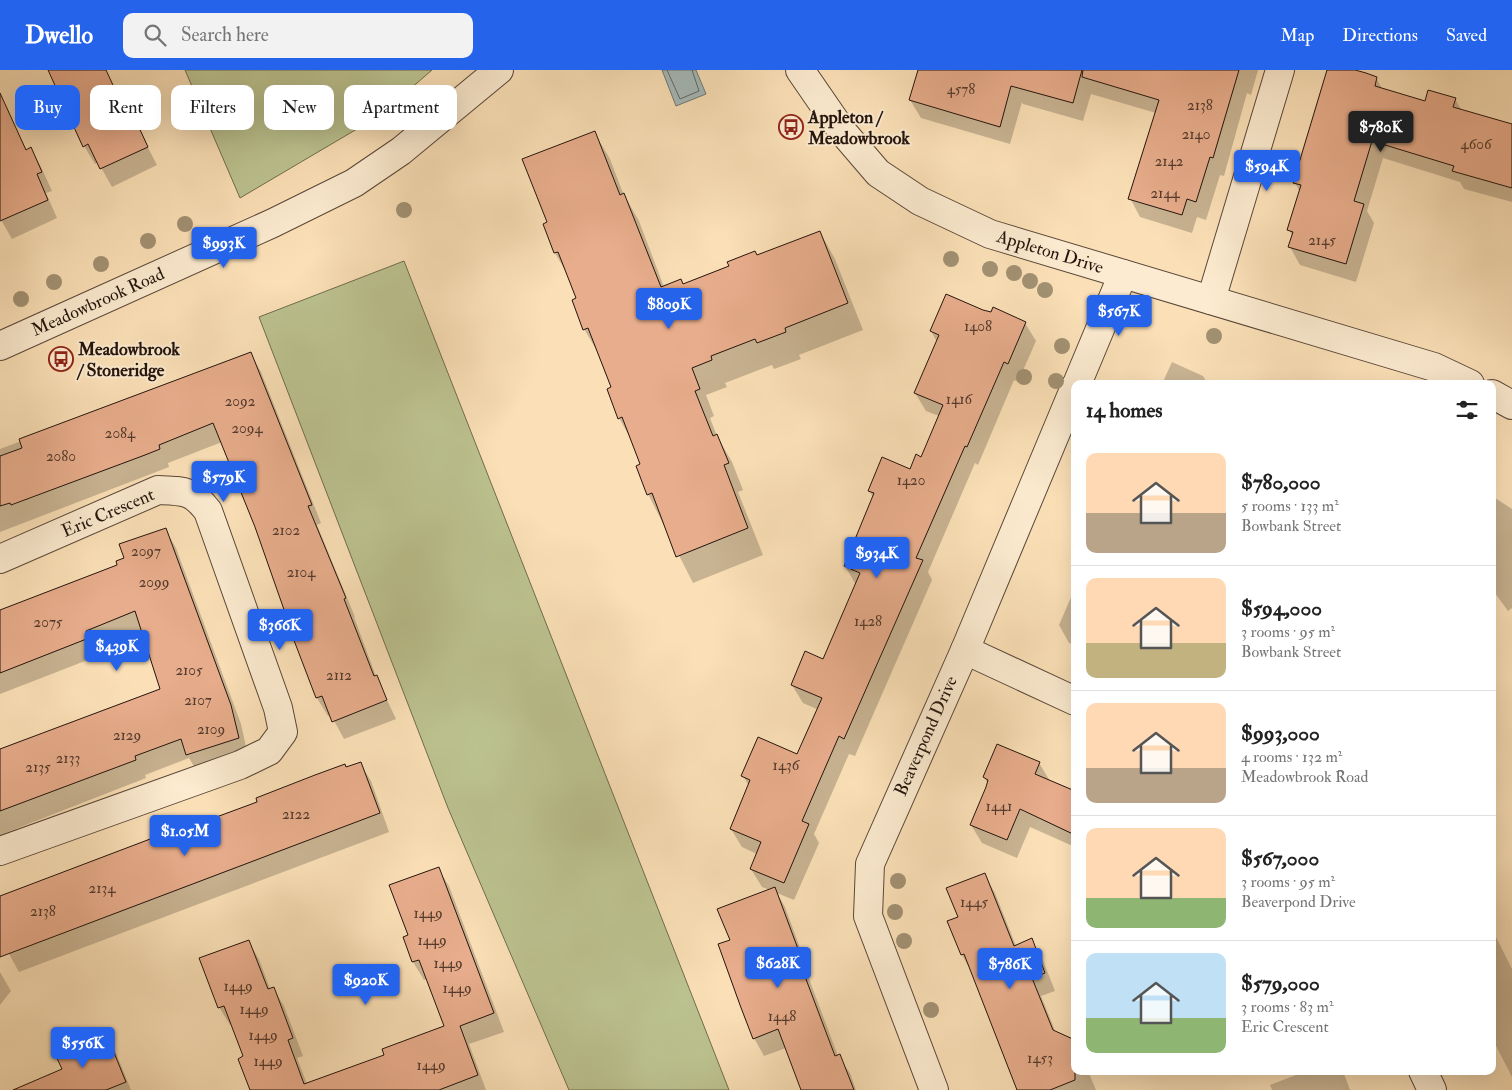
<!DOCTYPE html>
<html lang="en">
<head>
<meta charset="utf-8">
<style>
  body { margin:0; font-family:"IM FELL Double Pica",serif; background:#f2f2f2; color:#222; height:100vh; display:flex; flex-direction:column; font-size:19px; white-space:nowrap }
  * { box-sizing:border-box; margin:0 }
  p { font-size:16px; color:#767676 }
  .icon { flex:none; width:28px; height:28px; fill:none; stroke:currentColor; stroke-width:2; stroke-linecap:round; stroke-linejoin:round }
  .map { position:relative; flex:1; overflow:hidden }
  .sheet { position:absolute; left:1071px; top:310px; width:425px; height:695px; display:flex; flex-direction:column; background:#fff; border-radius:10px; box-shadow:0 5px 20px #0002 }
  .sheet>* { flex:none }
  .top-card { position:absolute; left:15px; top:15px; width:475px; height:45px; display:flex; gap:10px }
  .price { position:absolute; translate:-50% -42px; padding:0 11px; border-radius:5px; background:#2563eb; color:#fff; font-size:16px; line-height:32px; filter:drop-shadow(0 1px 2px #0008) }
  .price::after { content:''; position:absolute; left:50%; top:30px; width:15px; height:11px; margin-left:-8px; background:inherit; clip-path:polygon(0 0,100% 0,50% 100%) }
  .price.active { background:#222; color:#fff }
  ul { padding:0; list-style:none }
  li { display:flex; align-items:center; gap:15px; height:125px; padding:0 15px }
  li+li { border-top:1px solid #e0e0e0 }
  li span { display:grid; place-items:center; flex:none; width:140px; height:100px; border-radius:10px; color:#555 }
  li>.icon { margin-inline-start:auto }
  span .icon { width:60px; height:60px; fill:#fffc; stroke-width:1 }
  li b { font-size:21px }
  h2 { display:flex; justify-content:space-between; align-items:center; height:60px; padding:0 15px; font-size:21px }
  .tag { padding:0 18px; border-radius:10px; background:#fff; box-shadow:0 5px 20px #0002; font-size:18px; line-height:45px }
  .tag.active { background:#2563eb; color:#fff }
  header { display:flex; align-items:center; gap:30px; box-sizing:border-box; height:70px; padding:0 25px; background:#2563eb; color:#fff }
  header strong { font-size:24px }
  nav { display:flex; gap:28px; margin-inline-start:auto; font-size:18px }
  .search { width:350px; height:45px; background:#f2f2f2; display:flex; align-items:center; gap:12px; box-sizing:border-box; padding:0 18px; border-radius:10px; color:#767676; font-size:19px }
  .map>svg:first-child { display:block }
  .green { fill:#bcc390; stroke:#706c4e }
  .water { fill:#a4baba; stroke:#707875 }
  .shadow { fill:#0003 }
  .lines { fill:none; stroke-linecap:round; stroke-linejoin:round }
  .shore { stroke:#646764; stroke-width:1 }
  .building { fill:#e8ad8c; stroke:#23140d }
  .minor-casing { stroke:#594738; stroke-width:30 }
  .minor { stroke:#fcebd0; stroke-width:28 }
  .tree { fill:#a29173 }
  .labels { text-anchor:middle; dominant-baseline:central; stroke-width:4; stroke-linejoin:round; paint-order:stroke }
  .number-label { font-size:15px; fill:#543a2d }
  .poi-label { font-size:18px; font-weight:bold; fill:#23140d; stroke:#fcebd0; text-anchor:start }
  .street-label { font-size:18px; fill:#23140d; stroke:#fcebd0 }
</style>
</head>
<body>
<header>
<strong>Dwello</strong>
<div class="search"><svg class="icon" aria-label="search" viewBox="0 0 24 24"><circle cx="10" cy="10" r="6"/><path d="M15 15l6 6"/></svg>Search here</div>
<nav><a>Map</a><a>Directions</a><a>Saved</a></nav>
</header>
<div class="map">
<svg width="1512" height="1020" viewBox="0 0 1512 1020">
  <rect width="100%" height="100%" fill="#fbe0b7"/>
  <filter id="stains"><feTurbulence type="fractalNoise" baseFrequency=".004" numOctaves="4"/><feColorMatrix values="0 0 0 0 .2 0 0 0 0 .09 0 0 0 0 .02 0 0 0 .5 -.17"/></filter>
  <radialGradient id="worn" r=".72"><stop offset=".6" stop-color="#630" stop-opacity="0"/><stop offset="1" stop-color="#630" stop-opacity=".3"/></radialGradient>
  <g class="green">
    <path d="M185,0h247l-53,46 -139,82z"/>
    <path d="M404,191l325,829h-160l-121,-282 -189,-491z"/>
  </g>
  <path class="water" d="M662,0h34l10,24 -30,12z"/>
  <g class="shadow">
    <path d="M49,0h52l7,6 25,48 2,-1 22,42 -45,22 -14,-25 -3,2 -11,-18z"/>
    <path d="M919,0h339l-7,25 -4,-2 -23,83 -4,-1 -14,45 -9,-3 -5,16 -52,-16 -10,-19 26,-85 -65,-19 -8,27 -60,-17 -1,-2 -12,42 -89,-26 -11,-18z"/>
    <path d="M1328,0h20l28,8 7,12 43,12 29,-3 7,12 50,14v77l-48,-13 -4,-7 -77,-24 -16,53 7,12 -18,59 -56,-17 -10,-18 3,-10 -4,-7 11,-38 -5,-9z"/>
    <path d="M14,56l13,25 4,-2 10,18 11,24 -6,2 11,25 -45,21 -12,-21v-85z"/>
    <path d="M594,62l16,27 13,34 16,28 25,66 19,-2 137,-53 15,27 28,71 -64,25 2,4 -27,10 -2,-4 -47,18 2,4 -21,8 8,21 -4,2 7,18 15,26 11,28 -5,2 25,63 -70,28 -45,-89 -6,-29 -9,-22 -14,-25 -7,-30 -12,-32 -16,-27 -6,-30 -8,-20 -15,-26 -6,-30z"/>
    <path d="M991,244l34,9 11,18 -18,41 -4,-2 -36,85 -3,-2 -47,109 4,8 -77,176 -6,-2 -35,80 5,9 -25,57 -17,-7 8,14 25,68 -2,1 30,80 12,17 6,17h-53l-17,-42 -22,8 -10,-18 -23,-98 39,-50 -8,-3 -11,-18 6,-15 -15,-7 -11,-18 18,-43 -6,-10 55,-20 21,-46 -16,-7 -11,-18 32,-25 32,-75 -11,-19 29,-68 -5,-7 41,-21 11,-12 18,-42 -13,-5 -11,-18 22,-51 -6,-11z"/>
    <path d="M251,284l10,18 60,151 -4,2 38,92h-1l23,62 19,40 -52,20 -13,-24 -3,1 -11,-18 -29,-76h2l-34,-95 -34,-85 -54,21 1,4 -169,65v-83z"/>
    <path d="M1172,292l31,14 5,8h-46z"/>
    <path d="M1492,426l20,13v99l-4,3 -16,-22z"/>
    <path d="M165,459l11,19 65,176 7,32 -50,17 -9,-15 -44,17 1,3 -146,57v-83l162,-63 -20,-59 -47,19 3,7 -98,38v-82l119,-47z"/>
    <path d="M1075,518v57l-6,-2 -10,-18z"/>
    <path d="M360,693l11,18 18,51 -370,140 -10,-18 -9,-23v-29z"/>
    <path d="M1039,693l11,18 25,11v55l-45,-20 -13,31 -35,-15 -11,-18 17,-41 -4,-7z"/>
    <path d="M438,798l11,18 55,146 -35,12 17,46h-234l-7,-33 -13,-33 -2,1 -11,-18 29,-66 11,18 11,30 3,-1 11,18 19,50 -6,2 10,26 79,-28 59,-29 -18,-48 -3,1 -11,-18 -4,-27z"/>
    <path d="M984,804l11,19 21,53 15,-6 11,18 13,33 -14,5 15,37 19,8v30h13l8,19h-77l-47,-117 -10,-18 -3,-37z"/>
    <path d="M1492,859l20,40v108l-20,-39z"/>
    <path d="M0,902l11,19 -11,14z"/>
    <path d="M105,964l11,19 15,37h-89z"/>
    <path d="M1300,1001h43l7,19h-78l-2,-5 31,-12z"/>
  </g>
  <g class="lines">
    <path class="shore" d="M667,0l13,29 19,-8 -7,-21"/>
  </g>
  <g class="building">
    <path d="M48,0h58l25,54 5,-3 12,26 -48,22 -12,-25 -5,3z"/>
    <path d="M918,0h164l-9,33 -62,-17 -11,41 -91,-27z"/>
    <path d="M1083,0h156l-26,88 -3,-1 -14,45 -9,-3 -5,16 -54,-16 31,-99 -77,-23z"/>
    <path d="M1327,0h28l11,3 11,4 -2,9 50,15 3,-11 28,8 -3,9 59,17v64l-60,-17 2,-5 -82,-25 -18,60 10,3 -18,60 -58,-17 5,-15 -6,-2 14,-45 -8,-2z"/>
    <path d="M0,23l26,57 5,-3 11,25 -5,2 11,26 -48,21z"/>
    <path d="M595,61l25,64 4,-2 37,94 20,-8 2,5 46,-18 -2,-4 28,-11 2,4 63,-24 28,72 -63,25 1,4 -29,11 -2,-4 -44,17 1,4 -20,8 8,21 -5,2 18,45 4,-2 12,29 -5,2 24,63 -72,29 -24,-64 -5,2 -11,-29 4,-2 -18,-47 -4,2 -11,-30 4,-2 -23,-59 -5,2 -11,-30 4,-2 -18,-46 -4,1 -11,-29 4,-2 -25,-63z"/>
    <path d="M946,224l37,16 8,2 2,-5 33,15 -18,42 -4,-2 -37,85 -2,-1 -49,112 7,2 -79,179 -5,-3 -37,85 7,3 -25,59 -34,-14 11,-27 -31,-13 20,-49 -9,-4 17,-39 39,17 25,-56 -31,-13 14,-34 18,8 37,-86 -16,-7 30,-73 -6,-2 14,-34 28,12 6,-15 5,3 22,-52 -29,-12 25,-58 -9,-4z"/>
    <path d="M251,282l61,153 -4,1 38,92 -2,1 30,77 3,-1 10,25 -55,22 -10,-26 -6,2 -29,-76 1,-1 -33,-94 -42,-104 -54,22 1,4 -15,6 -134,50 -1,-2 -10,3v-50l22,-8 -3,-9z"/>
    <path d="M166,458l65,177 8,33 -53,17 -5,-16 -46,17 1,4 -136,51v-62l160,-60 -25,-78 -49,20 3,7 -89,35v-63l117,-45 -1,-4 8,-3 -5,-14z"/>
    <path d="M997,674l43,18 -5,12 40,17v44l-55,-26 -13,31 -37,-15 16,-38 2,-7 -5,-3z"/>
    <path d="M361,692l19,51 -380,144v-61l195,-74 15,-6 1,3 46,-17 -1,-4 59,-23 30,-11 1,3z"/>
    <path d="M439,797l55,146 -34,13 18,49 -39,15h-189l-12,-31 5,-3 -19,-50 -6,2 -19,-50 50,-18 19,49 6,-2 19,51 -5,2 16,44 80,-29 -2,-6 62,-23 -25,-66 -7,2 -9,-25 5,-2 -19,-50z"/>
    <path d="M985,803l29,73 18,-8 13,35 -13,5 21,52 22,10v40l-25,10h-33l-53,-136 -3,1 -14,-34 11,-4 -12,-29z"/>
    <path d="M775,817l26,70 -3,1 37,98 5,-2 14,36h-53l-23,-61 -25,10 -13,-34 -22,-61 12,-4 -13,-31z"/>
    <path d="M106,963l20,49 -20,8h-93l49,-21 -7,-15z"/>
  </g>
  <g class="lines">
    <defs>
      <g id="minor">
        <path d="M800,0l42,61 36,42 42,28 70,33 444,133 36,17"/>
        <path d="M1211,230l69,-230"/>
        <path d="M0,276l273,-123 81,-40 47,-32 98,-81"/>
        <path d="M1077,314l46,-110"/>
        <path d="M1492,324l20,11"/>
        <path d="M0,489l158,-69c26,1 34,0 50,21l70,197 5,24 -14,19 -29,14 -240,86"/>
        <path d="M965,580l110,51"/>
        <path d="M1423,1001l9,19"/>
        <path d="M934,1020l-66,-174 2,-52 95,-214 110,-263"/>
      </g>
    </defs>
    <use href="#minor" class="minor-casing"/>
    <use href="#minor" class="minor"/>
  </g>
  <g class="tree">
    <circle cx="404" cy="140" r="8"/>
    <circle cx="185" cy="154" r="8"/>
    <circle cx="148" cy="171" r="8"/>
    <circle cx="951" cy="189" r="8"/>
    <circle cx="101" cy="194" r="8"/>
    <circle cx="990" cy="199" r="8"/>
    <circle cx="1014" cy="203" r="8"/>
    <circle cx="1030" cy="211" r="8"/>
    <circle cx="54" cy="212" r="8"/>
    <circle cx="1045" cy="220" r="8"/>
    <circle cx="21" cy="229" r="8"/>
    <circle cx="1214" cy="266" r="8"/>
    <circle cx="1062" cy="276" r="8"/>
    <circle cx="1024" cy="307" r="8"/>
    <circle cx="1056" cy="311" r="8"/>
    <circle cx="898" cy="811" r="8"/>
    <circle cx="895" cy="842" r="8"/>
    <circle cx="904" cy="871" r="8"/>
    <circle cx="931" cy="940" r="8"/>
  </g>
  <defs>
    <symbol id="bus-ring" viewBox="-11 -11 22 22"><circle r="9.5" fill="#fcebd0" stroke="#8f2418" stroke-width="1.5"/><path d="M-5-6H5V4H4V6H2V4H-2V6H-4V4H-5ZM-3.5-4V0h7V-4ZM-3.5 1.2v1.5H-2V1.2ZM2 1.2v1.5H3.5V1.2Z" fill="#8f2418"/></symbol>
  </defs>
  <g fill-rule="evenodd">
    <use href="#bus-ring" x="777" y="43" width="28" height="28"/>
    <use href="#bus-ring" x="47" y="275" width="28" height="28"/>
  </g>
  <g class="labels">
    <g class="number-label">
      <text x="961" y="19">4578</text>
      <text x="1200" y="35">2138</text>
      <text x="1196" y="64">2140</text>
      <text x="1476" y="74">4606</text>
      <text x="1169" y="91">2142</text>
      <text x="1165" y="123">2144</text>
      <text x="1322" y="170">2145</text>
      <text x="978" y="256">1408</text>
      <text x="959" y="329">1416</text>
      <text x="240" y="331">2092</text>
      <text x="247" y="358">2094</text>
      <text x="120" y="363">2084</text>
      <text x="61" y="386">2080</text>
      <text x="911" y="410">1420</text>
      <text x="286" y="460">2102</text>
      <text x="146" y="481">2097</text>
      <text x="301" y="502">2104</text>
      <text x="154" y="512">2099</text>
      <text x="868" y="551">1428</text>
      <text x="48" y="552">2075</text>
      <text x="189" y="600">2105</text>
      <text x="339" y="605">2112</text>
      <text x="198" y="630">2107</text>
      <text x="211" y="659">2109</text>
      <text x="127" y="665">2129</text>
      <text x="68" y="688">2133</text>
      <text x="786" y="695">1436</text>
      <text x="38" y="697">2135</text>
      <text x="999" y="736">1441</text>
      <text x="296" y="744">2122</text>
      <text x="102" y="818">2134</text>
      <text x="974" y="832">1445</text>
      <text x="43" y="841">2138</text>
      <text x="428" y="843">1449</text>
      <text x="432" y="870">1449</text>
      <text x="448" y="893">1449</text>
      <text x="238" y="916">1449</text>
      <text x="457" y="918">1449</text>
      <text x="254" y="939">1449</text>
      <text x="782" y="946">1448</text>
      <text x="263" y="965">1449</text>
      <text x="1040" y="988">1453</text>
      <text x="268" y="991">1449</text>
      <text x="431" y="995">1449</text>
    </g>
    <g class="poi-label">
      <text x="808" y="47">Appleton /<tspan x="808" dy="21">Meadowbrook</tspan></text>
      <text x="78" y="279">Meadowbrook<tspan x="78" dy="21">/ Stoneridge</tspan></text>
    </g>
    <g class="street-label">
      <text transform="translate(1050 182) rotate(17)">Appleton Drive</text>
      <text transform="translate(98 232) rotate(-24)">Meadowbrook Road</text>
      <text transform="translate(108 443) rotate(-23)">Eric Crescent</text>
      <text transform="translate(926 666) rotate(-66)">Beaverpond Drive</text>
    </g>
  </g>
  <rect width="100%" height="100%" filter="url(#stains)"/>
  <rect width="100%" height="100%" fill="url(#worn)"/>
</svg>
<b class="price active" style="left:1381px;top:83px">$780K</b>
<b class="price" style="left:1267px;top:122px">$594K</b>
<b class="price" style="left:224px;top:199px">$993K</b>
<b class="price" style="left:669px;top:260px">$809K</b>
<b class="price" style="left:1119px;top:267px">$567K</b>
<b class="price" style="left:224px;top:433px">$579K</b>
<b class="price" style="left:877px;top:509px">$934K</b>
<b class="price" style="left:280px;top:581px">$366K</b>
<b class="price" style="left:117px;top:602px">$439K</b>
<b class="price" style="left:185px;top:787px">$1.05M</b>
<b class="price" style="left:778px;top:919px">$628K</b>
<b class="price" style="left:1010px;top:920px">$786K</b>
<b class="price" style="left:366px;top:936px">$920K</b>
<b class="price" style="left:83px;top:999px">$556K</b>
<div class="top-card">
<a class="tag active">Buy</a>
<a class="tag">Rent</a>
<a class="tag">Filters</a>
<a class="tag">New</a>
<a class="tag">Apartment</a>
</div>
<section class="sheet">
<h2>14 homes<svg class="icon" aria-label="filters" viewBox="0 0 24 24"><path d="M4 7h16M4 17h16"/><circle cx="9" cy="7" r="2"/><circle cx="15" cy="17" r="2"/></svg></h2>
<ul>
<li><span style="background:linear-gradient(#ffd9b3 60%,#b9a48a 0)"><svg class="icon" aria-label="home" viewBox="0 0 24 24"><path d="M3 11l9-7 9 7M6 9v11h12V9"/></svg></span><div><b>$780,000</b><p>5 rooms · 133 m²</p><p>Bowbank Street</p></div></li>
<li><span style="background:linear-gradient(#ffd9b3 65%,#c2b280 0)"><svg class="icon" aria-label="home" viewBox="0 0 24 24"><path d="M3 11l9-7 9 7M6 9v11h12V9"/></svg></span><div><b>$594,000</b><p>3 rooms · 95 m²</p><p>Bowbank Street</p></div></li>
<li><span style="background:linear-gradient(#ffd9b3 65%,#b9a48a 0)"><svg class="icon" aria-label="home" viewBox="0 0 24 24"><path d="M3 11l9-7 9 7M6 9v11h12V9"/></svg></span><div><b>$993,000</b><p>4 rooms · 132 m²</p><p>Meadowbrook Road</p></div></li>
<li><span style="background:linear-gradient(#ffd9b3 70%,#8fb573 0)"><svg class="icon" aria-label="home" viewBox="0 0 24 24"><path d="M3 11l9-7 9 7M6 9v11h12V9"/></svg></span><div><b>$567,000</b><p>3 rooms · 95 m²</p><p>Beaverpond Drive</p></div></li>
<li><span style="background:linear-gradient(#bfe0f5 65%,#8fb573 0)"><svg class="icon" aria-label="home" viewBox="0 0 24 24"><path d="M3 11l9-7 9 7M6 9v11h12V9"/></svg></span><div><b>$579,000</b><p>3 rooms · 83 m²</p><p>Eric Crescent</p></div></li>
</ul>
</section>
</div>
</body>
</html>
